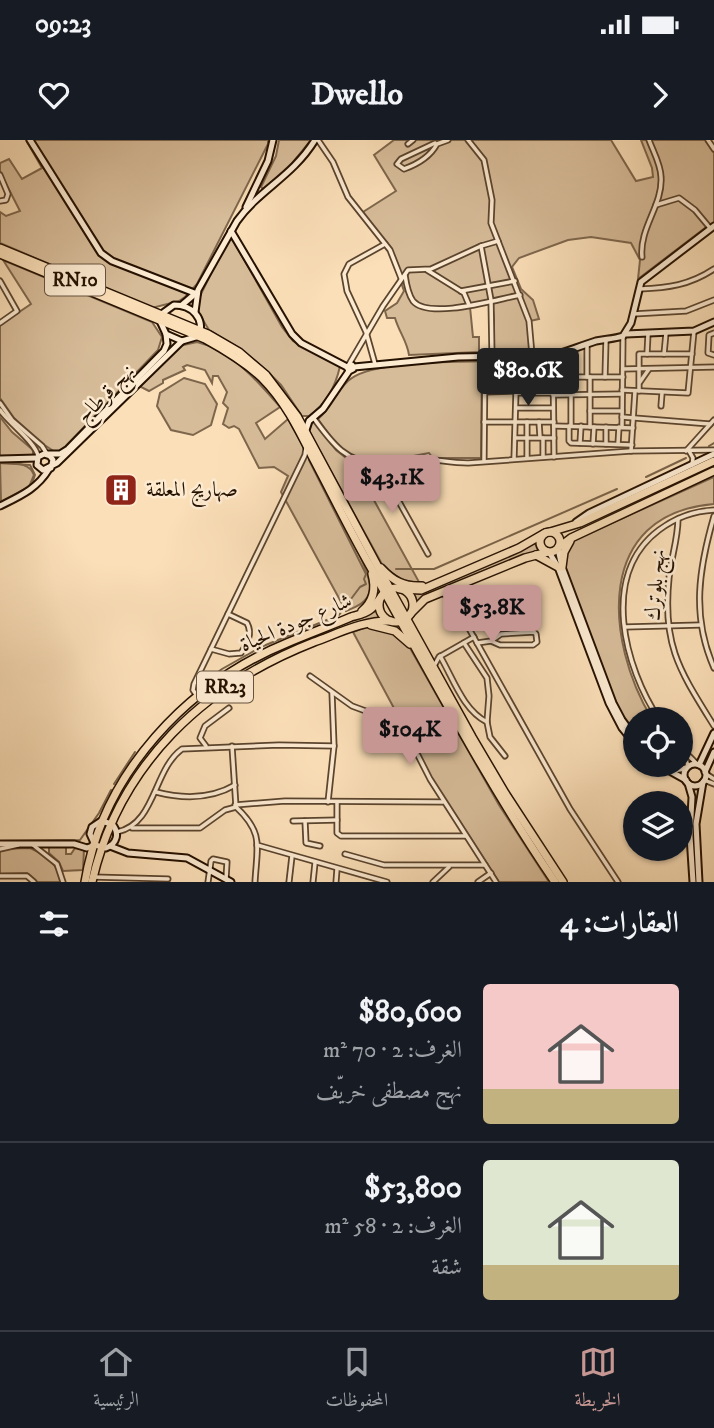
<!DOCTYPE html>
<html lang="ar">
<head>
<meta charset="utf-8">
<style>
  body { margin:0; font-family:"IM FELL DW Pica",Amiri,serif; background:#242831; color:#f1f3f6; direction:rtl; height:100vh; display:flex; flex-direction:column; font-size:26px; white-space:nowrap }
  * { box-sizing:border-box; margin:0 }
  p { font-size:23px; color:#9ea1a6 }
  .icon { flex:none; width:38px; height:38px; fill:none; stroke:currentColor; stroke-width:2; stroke-linecap:round; stroke-linejoin:round }
  .map { position:relative; height:742px; overflow:hidden; direction:ltr }
  .panel { display:flex; flex-direction:column; background:#171b24; flex:1 }
  .panel>* { flex:none }
  .fabs { position:absolute; left:623px; top:567px; display:grid; gap:14px }
  .fabs a { display:grid; place-items:center; width:70px; height:70px; border-radius:50%; background:#171b24; box-shadow:0 2px 5px #0004; font-size:35px }
  .price { position:absolute; translate:-50% -60px; padding:0 16px; border-radius:7px; background:#c59692; color:#111; font-size:23px; line-height:46px; filter:drop-shadow(0 2px 4px #0008) }
  .price::after { content:''; position:absolute; left:50%; top:42px; width:21px; height:16px; margin-left:-10px; background:inherit; clip-path:polygon(0 0,100% 0,50% 100%) }
  .price.current { background:#222; color:#fff }
  ul { padding:0; list-style:none }
  li { display:flex; align-items:center; gap:21px; height:175px; padding:0 35px }
  li+li { border-top:2px solid #363941 }
  li span { display:grid; place-items:center; flex:none; width:196px; height:140px; border-radius:7px; color:#555 }
  li>.icon { margin-inline-start:auto }
  span .icon { width:84px; height:84px; fill:#fffc; stroke-width:1 }
  li b { font-size:30px }
  h2 { display:flex; justify-content:space-between; align-items:center; height:84px; padding:0 35px; font-size:30px }
  .status { display:flex; justify-content:space-between; align-items:center; height:49px; padding:0 35px; background:#171b24; direction:ltr }
  .status svg { height:19px; fill:currentColor }
  header { display:flex; justify-content:space-between; align-items:center; height:91px; padding:0 35px; background:#171b24; font-size:32px; font-weight:700 }
  .dock { display:flex; justify-content:space-around; align-items:center; height:98px; border-top:2px solid #363941; background:#171b24; font-size:19px; color:#9ea1a6 }
  .dock a { display:grid; justify-items:center; gap:4px }
  .dock .current { color:#c59692 }
  .map>svg:first-child { display:block }
  .green { fill:#d7bc99; stroke:#7e664c; stroke-width:2 }
  .lines { fill:none; stroke-linecap:round; stroke-linejoin:round }
  .stream { stroke:#7a6349; stroke-width:2 }
  .street-casing { stroke:#5a442e; stroke-width:7 }
  .secondary-casing { stroke:#251100; stroke-width:9 }
  .highway-casing { stroke:#251100; stroke-width:10 }
  .street { stroke:#fcead1; stroke-width:3.5 }
  .secondary { stroke:#fcead1; stroke-width:5 }
  .highway { stroke:#fbdfb8; stroke-width:7 }
  .labels { text-anchor:middle; dominant-baseline:central; stroke-width:5; stroke-linejoin:round; paint-order:stroke }
  .shield { fill:#fcead1; stroke:#66523f; stroke-width:2 }
  .shield-label { font-size:19px; font-weight:bold; fill:#251100 }
  .street-label { font-size:21px; fill:#251100; stroke:#fcead1 }
  .poi-label { font-size:21px; fill:#251100; stroke:#fcead1; text-anchor:start }
</style>
</head>
<body>
<div class="status"><b>09:23</b><svg viewBox="0 0 49 12"><path d="M0 12V9h3v3zM5 12V6h3v6zM10 12V3h3v9zM15 12V0h3v12zM26 1h20v11H26zM47 4h2v5h-2z"/></svg></div>
<header><svg class="icon" aria-label="forward" viewBox="0 0 24 24"><path d="M9 5l7 7-7 7"/></svg>Dwello<svg class="icon" aria-label="heart" viewBox="0 0 24 24"><path d="M12 20l-8-8c-3-5 5-10 8-4 3-6 11-1 8 4z"/></svg></header>
<div class="map">
<svg width="714" height="742" viewBox="0 0 714 742">
  <rect width="100%" height="100%" fill="#fbdfb8"/>
  <filter id="stains"><feTurbulence type="fractalNoise" baseFrequency=".00286" numOctaves="4"/><feColorMatrix values="0 0 0 0 .2 0 0 0 0 .09 0 0 0 0 .02 0 0 0 .5 -.17"/></filter>
  <radialGradient id="worn" r=".72"><stop offset=".6" stop-color="#630" stop-opacity="0"/><stop offset="1" stop-color="#630" stop-opacity=".3"/></radialGradient>
  <g class="green">
    <path d="M26,0h242v4l-71,140 -12,13 -6,4 -27,7 -152,-65v-31l6,4 14,-5 -20,-39v-9l9,-4 13,20 20,-11z"/>
    <path d="M279,0h32l-25,31 -23,18 -2,-2 15,-31z"/>
    <path d="M394,0h217l25,41 17,-4 -1,-9 -11,-28h64l9,13v71l-5,1 -71,54 2,-19 -9,-17 -40,-6 -23,3 -49,18 -7,9 9,22 12,11 6,19 -9,2 3,31 -40,-1 1,-31 -2,-18 -22,5 3,30h6v15l-70,3c-2,-14 -10,-23 -14,-37h-8l-2,-7 12,-8 7,-12 -12,-35 -29,-44 33,-21 -22,-36z"/>
    <path d="M228,99l5,1 49,87 11,14 47,25c-4,19 -14,38 -31,50h-7l-21,-31 -13,-13 -27,-23 -32,-19 -11,-18 1,-14z"/>
    <path d="M3,120l149,62 10,15 -4,13 -96,100 -7,2 -18,-12 -23,-22 -14,-20v-73l31,-21z"/>
    <path d="M197,202c35,8 61,40 83,65l-24,16 9,16 23,-20c15,28 87,150 82,172 -3,12 -14,16 -24,20l-65,-119 7,-16 -14,-9 -15,1 -20,-39 -5,-3 -5,2 -6,-4 5,-16 -5,-5 4,-11 -9,-16h-5l-1,7 -7,-13 -18,-5 -4,2 2,3 -22,10v3l-14,8 -10,-5 40,-40z"/>
    <path d="M482,221l-1,97h-48l-4,-5c-27,5 -63,15 -87,-4 -10,-8 -17,-20 -24,-30 14,-11 18,-27 30,-38 22,-21 103,-18 134,-20z"/>
    <path d="M184,238l21,6 12,20 -6,21 -18,10 -22,-5 -14,-24 3,-13z"/>
    <path d="M0,277l12,15 21,18v6h-33z"/>
    <path d="M313,281l23,29 9,7 31,9 -17,7 60,109c-15,1 -24,-6 -36,-16l-75,-136z"/>
    <path d="M0,323c13,1 29,-2 34,12l-5,12 -28,15z"/>
    <path d="M714,337v27c-120,10 -109,137 -62,215h-17v17l-15,-20 -53,-141c-3,-14 -1,-22 5,-34z"/>
    <path d="M535,403l3,8 -114,46 -9,6 -4,-10 33,-10z"/>
    <path d="M377,468l5,11c-90,32 -160,50 -224,126 -19,23 -32,52 -48,77l-3,-1c23,-61 79,-124 137,-155 17,-9 35,-17 53,-25 26,-12 56,-17 80,-33z"/>
    <path d="M379,486l27,15 93,164 50,77h-50l-68,-105 -78,-145 13,-5z"/>
    <path d="M49,707h17v7h5l4,-6 9,1 -1,21 -20,1 -4,-9 -10,-9z"/>
    <path d="M30,708c16,7 28,16 31,34h-24l-10,-9 -27,1v-25z"/>
  </g>
  <g class="lines">
    <g class="stream">
      <path d="M202,203l9,3"/>
      <path d="M216,209l13,8"/>
      <path d="M234,220l25,22 19,22"/>
      <path d="M709,306l5,-3"/>
      <path d="M2,323l28,2 5,10 -4,11"/>
      <path d="M646,337l40,-19"/>
      <path d="M396,429h38l183,-80"/>
      <path d="M200,545l22,-16 39,-22 78,-32 21,-28 6,-3 -2,-5 2,-5 -57,-114"/>
      <path d="M114,644l21,-32"/>
      <path d="M0,701l80,-1 19,-27 12,-23"/>
    </g>
    <defs>
      <g id="street">
        <path d="M318,0l15,22 15,35 42,53 11,28"/>
        <path d="M468,0l16,20 8,40 -1,23 38,98 3,34"/>
        <path d="M708,0l6,9"/>
        <path d="M435,3l-34,16 -4,5 7,5c14,-5 26,-12 33,-25l11,-4"/>
        <path d="M408,4l5,-4"/>
        <path d="M0,35l8,19 -2,6 -6,1"/>
        <path d="M656,65l23,-7 16,12 15,18"/>
        <path d="M642,117c-3,-29 21,-52 19,-80 0,-12 -8,-26 -12,-37"/>
        <path d="M427,130l37,23 5,12"/>
        <path d="M405,135c1,7 3,19 8,26 16,19 85,-2 107,-6"/>
        <path d="M0,141l17,30 -17,12"/>
        <path d="M640,149c28,-1 50,-4 74,-20"/>
        <path d="M461,151l54,-10"/>
        <path d="M633,174l53,-3 28,-11"/>
        <path d="M714,193l-5,2 -1,18 6,2"/>
        <path d="M647,214l1,-20"/>
        <path d="M664,214l2,-21"/>
        <path d="M492,216l-1,-56 -10,-54 17,-5"/>
        <path d="M553,217l1,100"/>
        <path d="M375,224l-9,-32 -19,-41 -3,-17 5,-10 36,-20"/>
        <path d="M348,226l35,-60 25,-36 23,-1 50,-23"/>
        <path d="M623,229l91,-2"/>
        <path d="M517,237h106"/>
        <path d="M587,237v-32"/>
        <path d="M590,237v50"/>
        <path d="M605,237l1,-38"/>
        <path d="M640,242l9,-13"/>
        <path d="M622,250l66,3 6,-62"/>
        <path d="M639,251v-37h53"/>
        <path d="M485,252l31,-1"/>
        <path d="M516,253h37"/>
        <path d="M553,255l69,-1"/>
        <path d="M0,263l12,17 30,26 5,8"/>
        <path d="M661,266l1,-13"/>
        <path d="M516,268h37"/>
        <path d="M0,270c9,13 36,33 38,46"/>
        <path d="M590,271h32"/>
        <path d="M313,277c18,25 34,48 68,46 15,0 29,-5 44,-4 14,1 28,4 43,4l163,-12 83,-1"/>
        <path d="M622,277l88,7"/>
        <path d="M484,282h70"/>
        <path d="M539,282l1,15"/>
        <path d="M554,286l79,2"/>
        <path d="M569,286v15l2,2 61,2"/>
        <path d="M571,286v-31"/>
        <path d="M622,287l1,-91"/>
        <path d="M515,298h39"/>
        <path d="M543,298v19"/>
        <path d="M580,303l1,-17"/>
        <path d="M593,304l1,-17"/>
        <path d="M606,304v-17"/>
        <path d="M618,304l1,-17"/>
        <path d="M631,311l4,-60"/>
        <path d="M686,311l28,-31"/>
        <path d="M689,311l4,7 -1,7"/>
        <path d="M527,318v-36"/>
        <path d="M514,319l3,-103"/>
        <path d="M484,320l1,-102"/>
        <path d="M378,324l50,90"/>
        <path d="M714,376c-15,52 -23,100 0,152"/>
        <path d="M678,379c0,20 -7,39 -9,59 -7,68 11,93 45,148"/>
        <path d="M442,453l11,7 117,209 48,73"/>
        <path d="M625,487l75,-2"/>
        <path d="M464,503l23,35 2,18 -2,26 3,15 15,19"/>
        <path d="M477,503l14,-2 10,-7 33,-2 2,2 1,8 -4,3h-33l-9,-4"/>
        <path d="M211,509l18,5 12,-1c6,-9 12,-19 6,-30l-19,-9"/>
        <path d="M440,516c13,22 23,54 47,66"/>
        <path d="M434,526l5,-9 35,-20"/>
        <path d="M310,536l42,30 19,7 28,5 31,61 66,103"/>
        <path d="M197,556l-4,-6 1,-6 111,-229 1,-7"/>
        <path d="M659,579c-34,-51 -60,-144 0,-189 16,-12 35,-19 55,-20"/>
        <path d="M206,606l-6,-8 5,-12 24,-18"/>
        <path d="M232,606l4,61"/>
        <path d="M682,609l15,15"/>
        <path d="M684,613l4,13"/>
        <path d="M706,634l8,5"/>
        <path d="M704,640l10,4"/>
        <path d="M156,652c27,7 55,7 79,-7"/>
        <path d="M328,662l6,-56 -2,-53"/>
        <path d="M337,662v31l4,3h125"/>
        <path d="M235,665l50,-4 158,1"/>
        <path d="M293,681l44,-1"/>
        <path d="M305,681l1,22 14,3"/>
        <path d="M132,688h68l25,-18 11,-3c28,26 21,39 19,75"/>
        <path d="M117,692c39,-8 36,-62 65,-83l97,-4 55,1"/>
        <path d="M33,705l24,19 6,18"/>
        <path d="M257,705l130,37"/>
        <path d="M0,709l18,-4"/>
        <path d="M345,714l39,11h101"/>
        <path d="M0,736h27l7,6"/>
        <path d="M93,737l75,2"/>
        <path d="M208,742l3,-21 2,-2 14,3 -1,17"/>
        <path d="M289,742l3,-26"/>
        <path d="M313,742l2,-19"/>
        <path d="M336,742l1,-13"/>
        <path d="M433,742l16,-15"/>
        <path d="M478,742l13,-9"/>
      </g>
      <g id="secondary">
        <path d="M30,0l71,113 11,8 85,33"/>
        <path d="M246,67l22,-46 5,-21"/>
        <path d="M231,91l61,103 9,9 46,24"/>
        <path d="M174,165c18,0 31,13 25,31l-17,5 -16,-7 -6,-13 3,-8z"/>
        <path d="M182,165l14,-12"/>
        <path d="M195,172l3,-22 39,-69c23,-32 55,-44 78,-81"/>
        <path d="M626,194l68,-3 20,-9"/>
        <path d="M515,217c30,6 52,-7 81,-16 9,-2 18,-2 27,-5l8,-13 10,-41 73,-56"/>
        <path d="M354,227l104,-10 95,-2"/>
        <path d="M306,290l3,-9 14,-12 26,-38 -2,-4 5,-2 1,4 -4,2"/>
        <path d="M47,314h13l8,-5 96,-98 3,-7 -1,-10"/>
        <path d="M0,319l37,-1"/>
        <path d="M51,328l2,-8 -3,-4 -6,-2 -6,3 -1,8 6,5 14,-7 125,-122"/>
        <path d="M0,366c20,-10 37,-17 49,-37"/>
        <path d="M576,382l13,-9 125,-59"/>
        <path d="M558,409l4,18 51,136 9,17 13,18"/>
        <path d="M549,412l9,15 51,136 13,25 13,16"/>
        <circle cx="695" cy="635" r="11"/>
        <path d="M659,625l27,15"/>
        <path d="M665,625l9,5 12,-2"/>
        <path d="M699,625l15,-32"/>
        <path d="M705,632l9,-20"/>
        <path d="M688,643l4,14 -2,39 3,46"/>
        <path d="M0,704h74l13,4 8,-3 11,3c11,-4 14,-15 6,-24l-11,-3 -9,6 -2,7 5,11"/>
        <path d="M110,706l18,7 59,5 44,24"/>
        <path d="M699,742l-3,-58 7,-42"/>
      </g>
      <g id="highway">
        <path d="M0,108l208,86 31,18 27,23 31,41 87,162 88,159 33,56 58,89"/>
        <path d="M0,114l205,85c20,11 40,23 57,39 23,23 37,52 51,80 19,36 37,73 57,108 60,107 116,215 185,316"/>
        <circle cx="550" cy="402" r="10"/>
        <path d="M550,392l30,-9 134,-62"/>
        <path d="M559,407l12,-9 143,-67"/>
        <path d="M536,415l22,12"/>
        <path d="M562,427l2,-15 6,-11"/>
        <path d="M381,428c12,13 23,19 41,18"/>
        <circle cx="396" cy="465" r="17"/>
        <path d="M400,449l21,1 98,-42 26,-15"/>
        <path d="M362,471c12,-10 14,-23 10,-37"/>
        <path d="M410,474l15,-15 100,-41 23,-6"/>
        <path d="M371,485l24,6 15,13"/>
        <path d="M85,742c18,-109 102,-198 202,-239 21,-9 43,-17 64,-26 7,-2 14,-3 20,-8 4,-3 7,-8 10,-12"/>
        <path d="M92,742c27,-118 112,-197 222,-240 25,-9 50,-22 77,-21"/>
      </g>
    </defs>
    <use href="#street" class="street-casing"/>
    <use href="#secondary" class="secondary-casing"/>
    <use href="#highway" class="highway-casing"/>
    <use href="#street" class="street"/>
    <use href="#secondary" class="secondary"/>
    <use href="#highway" class="highway"/>
  </g>
  <defs>
    <symbol id="building-square" viewBox="-11 -11 22 22"><rect x="-9" y="-9" width="18" height="18" rx="4" fill="#8f2418" stroke="#fcead1"/><path d="M-4-6H4V6H1V3H-1V6H-4ZM-2.5-4.3h1.7v1.8h-1.7ZM.8-4.3h1.7v1.8H.8ZM-2.5-1h1.7V.8h-1.7ZM.8-1h1.7V.8H.8Z" fill="#fff"/></symbol>
  </defs>
  <g fill-rule="evenodd">
    <use href="#building-square" x="102" y="331" width="38" height="38"/>
  </g>
  <g class="labels">
    <g class="shield">
      <rect x="45" y="124.5" width="60" height="31" rx="5"/>
      <rect x="197" y="531.5" width="56" height="31" rx="5"/>
    </g>
    <g class="shield-label">
      <text x="75" y="140">RN10</text>
      <text x="225" y="547">RR23</text>
    </g>
    <g class="street-label">
      <text transform="translate(106 254) rotate(-45)">نهج قرطاج</text>
      <text transform="translate(656 445) rotate(-86)">نهج بلوترك</text>
      <text transform="translate(296 483) rotate(-23)">شارع جودة الحياة</text>
    </g>
    <g class="poi-label">
      <text x="146" y="350">صهاريج المعلقة</text>
    </g>
  </g>
  <rect width="100%" height="100%" filter="url(#stains)"/>
  <rect width="100%" height="100%" fill="url(#worn)"/>
</svg>
<div class="fabs">
<a><svg class="icon" aria-label="locate" viewBox="0 0 24 24"><circle cx="12" cy="12" r="6"/><path d="M12 2v4M12 18v4M2 12h4M18 12h4"/></svg></a>
<a><svg class="icon" aria-label="layers" viewBox="0 0 24 24"><path d="M12 4l9 5-9 5-9-5zM3 14l9 5 9-5"/></svg></a>
</div>
<b class="price current" style="left:528px;top:268px">$80.6K</b>
<b class="price" style="left:392px;top:375px">$43.1K</b>
<b class="price" style="left:492px;top:505px">$53.8K</b>
<b class="price" style="left:410px;top:627px">$104K</b>
</div>
<section class="panel">
<h2>العقارات: 4<svg class="icon" aria-label="filters" viewBox="0 0 24 24"><path d="M4 7h16M4 17h16"/><circle cx="9" cy="7" r="2"/><circle cx="15" cy="17" r="2"/></svg></h2>
<ul>
<li><span style="background:linear-gradient(#f6c9c9 75%,#c2b280 0)"><svg class="icon" aria-label="home" viewBox="0 0 24 24"><path d="M3 11l9-7 9 7M6 9v11h12V9"/></svg></span><div><b>$80,600</b><p>الغرف: 2 · 70 m²</p><p>نهج مصطفى خريّف</p></div></li>
<li><span style="background:linear-gradient(#dfe7d0 75%,#c2b280 0)"><svg class="icon" aria-label="home" viewBox="0 0 24 24"><path d="M3 11l9-7 9 7M6 9v11h12V9"/></svg></span><div><b>$53,800</b><p>الغرف: 2 · 58 m²</p><p>شقة</p></div></li>
</ul>
</section>
<nav class="dock">
<a class="current"><svg class="icon" aria-label="map" viewBox="0 0 24 24"><path d="M3 6l6-2 6 2 6-2v14l-6 2-6-2-6 2zM9 4v14M15 6v14"/></svg>الخريطة</a>
<a><svg class="icon" aria-label="saved" viewBox="0 0 24 24"><path d="M7 4h10v16l-5-4-5 4z"/></svg>المحفوظات</a>
<a><svg class="icon" aria-label="home" viewBox="0 0 24 24"><path d="M3 11l9-7 9 7M6 9v11h12V9"/></svg>الرئيسية</a>
</nav>
</body>
</html>
